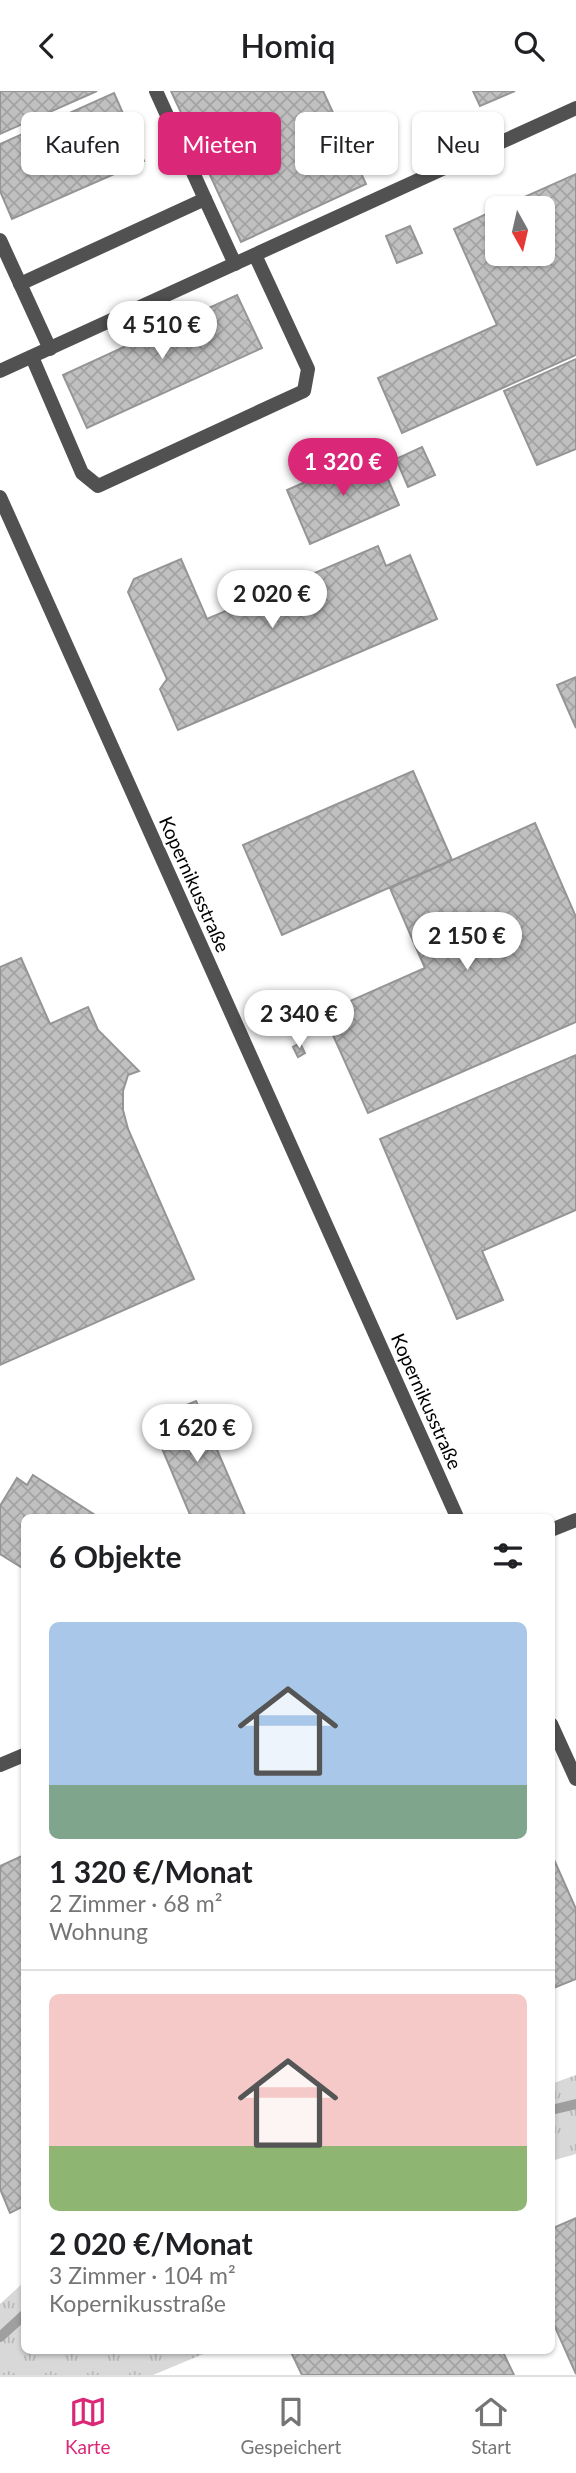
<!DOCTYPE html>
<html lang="de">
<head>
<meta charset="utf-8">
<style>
  body { margin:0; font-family:Lato,sans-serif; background:#f2f2f2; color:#202124; height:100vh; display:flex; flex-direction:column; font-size:26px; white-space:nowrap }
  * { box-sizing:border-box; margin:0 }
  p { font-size:23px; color:#757577 }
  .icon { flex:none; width:38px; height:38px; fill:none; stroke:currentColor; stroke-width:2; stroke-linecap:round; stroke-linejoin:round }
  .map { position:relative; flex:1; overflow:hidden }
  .drawer { position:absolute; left:21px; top:1423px; width:534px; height:840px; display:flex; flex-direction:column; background:#fff; border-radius:10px; box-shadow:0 2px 5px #0004 }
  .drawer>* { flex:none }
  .guide { position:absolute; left:21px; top:21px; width:536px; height:63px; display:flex; gap:14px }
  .needle { width:46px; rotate:172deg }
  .buttons { position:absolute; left:485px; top:105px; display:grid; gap:14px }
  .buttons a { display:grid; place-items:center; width:70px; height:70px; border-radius:10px; background:#fff; box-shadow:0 2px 5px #0004; font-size:35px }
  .price { position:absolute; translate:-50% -60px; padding:0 16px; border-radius:24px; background:#fff; color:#222; font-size:23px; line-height:46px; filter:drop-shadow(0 2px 4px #0008) }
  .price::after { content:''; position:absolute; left:50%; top:42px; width:21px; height:16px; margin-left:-10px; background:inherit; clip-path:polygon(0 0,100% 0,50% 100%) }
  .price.current { background:#db2777; color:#fff }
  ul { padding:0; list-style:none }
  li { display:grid; align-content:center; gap:14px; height:371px; padding:0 28px }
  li+li { border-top:2px solid #e0e0e0 }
  li span { display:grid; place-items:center; height:217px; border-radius:10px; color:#555 }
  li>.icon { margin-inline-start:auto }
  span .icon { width:126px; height:126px; fill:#fffc; stroke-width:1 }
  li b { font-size:30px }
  h2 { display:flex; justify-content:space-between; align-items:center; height:84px; padding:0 28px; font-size:30px }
  .pill { padding:0 24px; border-radius:10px; background:#fff; box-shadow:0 2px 5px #0004; font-size:24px; line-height:63px }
  .pill.current { background:#db2777; color:#fff }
  header { display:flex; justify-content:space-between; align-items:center; height:91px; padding:0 28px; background:#fff; font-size:32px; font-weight:600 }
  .dock { display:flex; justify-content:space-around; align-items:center; height:98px; border-top:2px solid #e0e0e0; background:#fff; font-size:19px; color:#757577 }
  .dock a { display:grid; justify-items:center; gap:4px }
  .dock .current { color:#db2777 }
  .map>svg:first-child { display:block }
  .grass { fill:url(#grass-tufts) }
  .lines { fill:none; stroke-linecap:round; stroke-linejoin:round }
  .stream { stroke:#9f9f9f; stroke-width:10 }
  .building { fill:url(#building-cross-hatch); stroke:#959595; stroke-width:2 }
  .service { stroke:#515151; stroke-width:14 }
  .minor { stroke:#515151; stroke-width:14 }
  .labels { text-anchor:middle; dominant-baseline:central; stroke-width:5; stroke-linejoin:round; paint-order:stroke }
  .street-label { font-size:19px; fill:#000; stroke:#fff }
</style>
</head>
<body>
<header><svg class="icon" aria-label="back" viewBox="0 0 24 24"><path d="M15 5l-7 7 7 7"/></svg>Homiq<svg class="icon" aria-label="search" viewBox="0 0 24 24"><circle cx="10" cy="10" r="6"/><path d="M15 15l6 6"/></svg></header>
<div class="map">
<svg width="576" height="2284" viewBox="0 0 576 2284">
  <defs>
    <pattern id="grass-tufts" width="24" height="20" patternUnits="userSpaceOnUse" patternTransform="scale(1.75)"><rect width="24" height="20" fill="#d8d8d8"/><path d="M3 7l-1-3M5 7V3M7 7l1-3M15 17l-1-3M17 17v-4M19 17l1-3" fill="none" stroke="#b8b8b8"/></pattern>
    <pattern id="building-cross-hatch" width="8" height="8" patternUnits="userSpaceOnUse" patternTransform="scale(1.75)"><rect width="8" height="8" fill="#c0c0c0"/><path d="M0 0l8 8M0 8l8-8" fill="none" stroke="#a3a3a3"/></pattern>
  </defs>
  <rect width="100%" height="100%" fill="#fff"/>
  <g class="grass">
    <path d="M576,1984v79l-25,7v-77z"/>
    <path d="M24,2191v68h189l-60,25h-153v-71z"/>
  </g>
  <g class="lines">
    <g class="stream">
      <path d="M551,2019l25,-6"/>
      <path d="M0,2246l24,-22"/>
    </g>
  </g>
  <g class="building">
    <path d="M0,0h97l-97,43z"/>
    <path d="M171,0h152l43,93 -125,58z"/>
    <path d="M473,0h42l-35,15z"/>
    <path d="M114,2l30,68 -132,58 -12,-28v-47z"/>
    <path d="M576,83v181l-174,78 -24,-55 119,-53 -43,-96 43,-20v45h45v-46h-42z"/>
    <path d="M410,135l12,27 -25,10 -11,-27z"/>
    <path d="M237,204l25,53 -175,80 -24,-53z"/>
    <path d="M576,268v90l-39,16 -33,-74z"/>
    <path d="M422,356l13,28 -27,12 -12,-28z"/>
    <path d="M376,360l23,54 -89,39 -23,-54z"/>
    <path d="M378,455l8,20 24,-11 27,64 -259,111 -18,-41 7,-10 -39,-87 6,-13 47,-20 26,60z"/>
    <path d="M576,586v51l-19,-43z"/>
    <path d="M413,680l39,89 -170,75 -39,-90z"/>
    <path d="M535,732l41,94v105l-208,91 -45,-100 102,-45 -35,-80z"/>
    <path d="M21,867l29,66 38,-17 10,23 41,41 -11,4 -5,16v19l5,19 66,150 -194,86v-398z"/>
    <path d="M300,952l5,10 -7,4 -5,-10z"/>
    <path d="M576,964v155l-94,41 21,49 -46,19 -77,-180z"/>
    <path d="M196,1310l50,116h-55l-41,-97z"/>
    <path d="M33,1384l62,40 -2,2h-69v52l-24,-15v-48l17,-28 10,7z"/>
    <path d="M551,1762l25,56v70l-25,10z"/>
    <path d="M24,1764v351l-14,7 -10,-24v-323z"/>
    <path d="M576,2127v156l-25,-56v-89z"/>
    <path d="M290,2259h212l12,25h-212z"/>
  </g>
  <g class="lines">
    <g class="service">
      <path d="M205,108l30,65"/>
      <path d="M0,149l50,109"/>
      <path d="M20,193l185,-85 -49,-108"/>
      <path d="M32,266l50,116 16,13 206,-95 4,-22 -53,-114"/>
      <path d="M0,280l576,-263"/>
    </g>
    <g class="minor">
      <path d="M0,406l457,1020"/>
      <path d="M551,1439l25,-10"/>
      <path d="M551,1633l25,55"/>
      <path d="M0,1674l24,-10"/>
    </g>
  </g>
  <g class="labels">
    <g class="street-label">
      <text transform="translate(195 793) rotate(66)">Kopernikusstraße</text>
      <text transform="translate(427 1310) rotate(66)">Kopernikusstraße</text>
    </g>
  </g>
</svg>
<div class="buttons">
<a><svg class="needle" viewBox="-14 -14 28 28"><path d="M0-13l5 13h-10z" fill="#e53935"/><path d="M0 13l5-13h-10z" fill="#757577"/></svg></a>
</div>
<b class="price" style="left:162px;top:270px">4 510 €</b>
<b class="price current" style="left:343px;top:407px">1 320 €</b>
<b class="price" style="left:272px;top:539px">2 020 €</b>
<b class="price" style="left:467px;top:881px">2 150 €</b>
<b class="price" style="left:299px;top:959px">2 340 €</b>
<b class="price" style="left:197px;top:1373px">1 620 €</b>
<div class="guide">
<a class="pill">Kaufen</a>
<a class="pill current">Mieten</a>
<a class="pill">Filter</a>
<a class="pill">Neu</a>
</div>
<section class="drawer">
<h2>6 Objekte<svg class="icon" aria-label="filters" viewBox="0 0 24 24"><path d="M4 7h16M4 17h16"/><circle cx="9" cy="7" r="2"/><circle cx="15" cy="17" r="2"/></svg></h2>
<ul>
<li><span style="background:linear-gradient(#a9c7e8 75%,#7fa58c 0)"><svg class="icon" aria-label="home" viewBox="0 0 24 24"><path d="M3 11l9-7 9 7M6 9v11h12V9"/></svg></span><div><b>1 320 €/Monat</b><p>2 Zimmer · 68 m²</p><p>Wohnung</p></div></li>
<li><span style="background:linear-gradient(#f6c9c9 70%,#8fb573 0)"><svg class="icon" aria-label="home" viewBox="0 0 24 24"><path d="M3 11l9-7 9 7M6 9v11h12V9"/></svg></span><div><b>2 020 €/Monat</b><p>3 Zimmer · 104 m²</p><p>Kopernikusstraße</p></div></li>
</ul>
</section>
</div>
<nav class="dock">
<a class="current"><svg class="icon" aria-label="map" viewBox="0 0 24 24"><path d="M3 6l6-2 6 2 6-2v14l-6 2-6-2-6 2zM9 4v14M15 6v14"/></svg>Karte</a>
<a><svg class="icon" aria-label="saved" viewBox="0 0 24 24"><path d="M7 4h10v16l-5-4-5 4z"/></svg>Gespeichert</a>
<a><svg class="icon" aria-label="home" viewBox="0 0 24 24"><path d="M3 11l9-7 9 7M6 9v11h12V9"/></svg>Start</a>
</nav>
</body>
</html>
